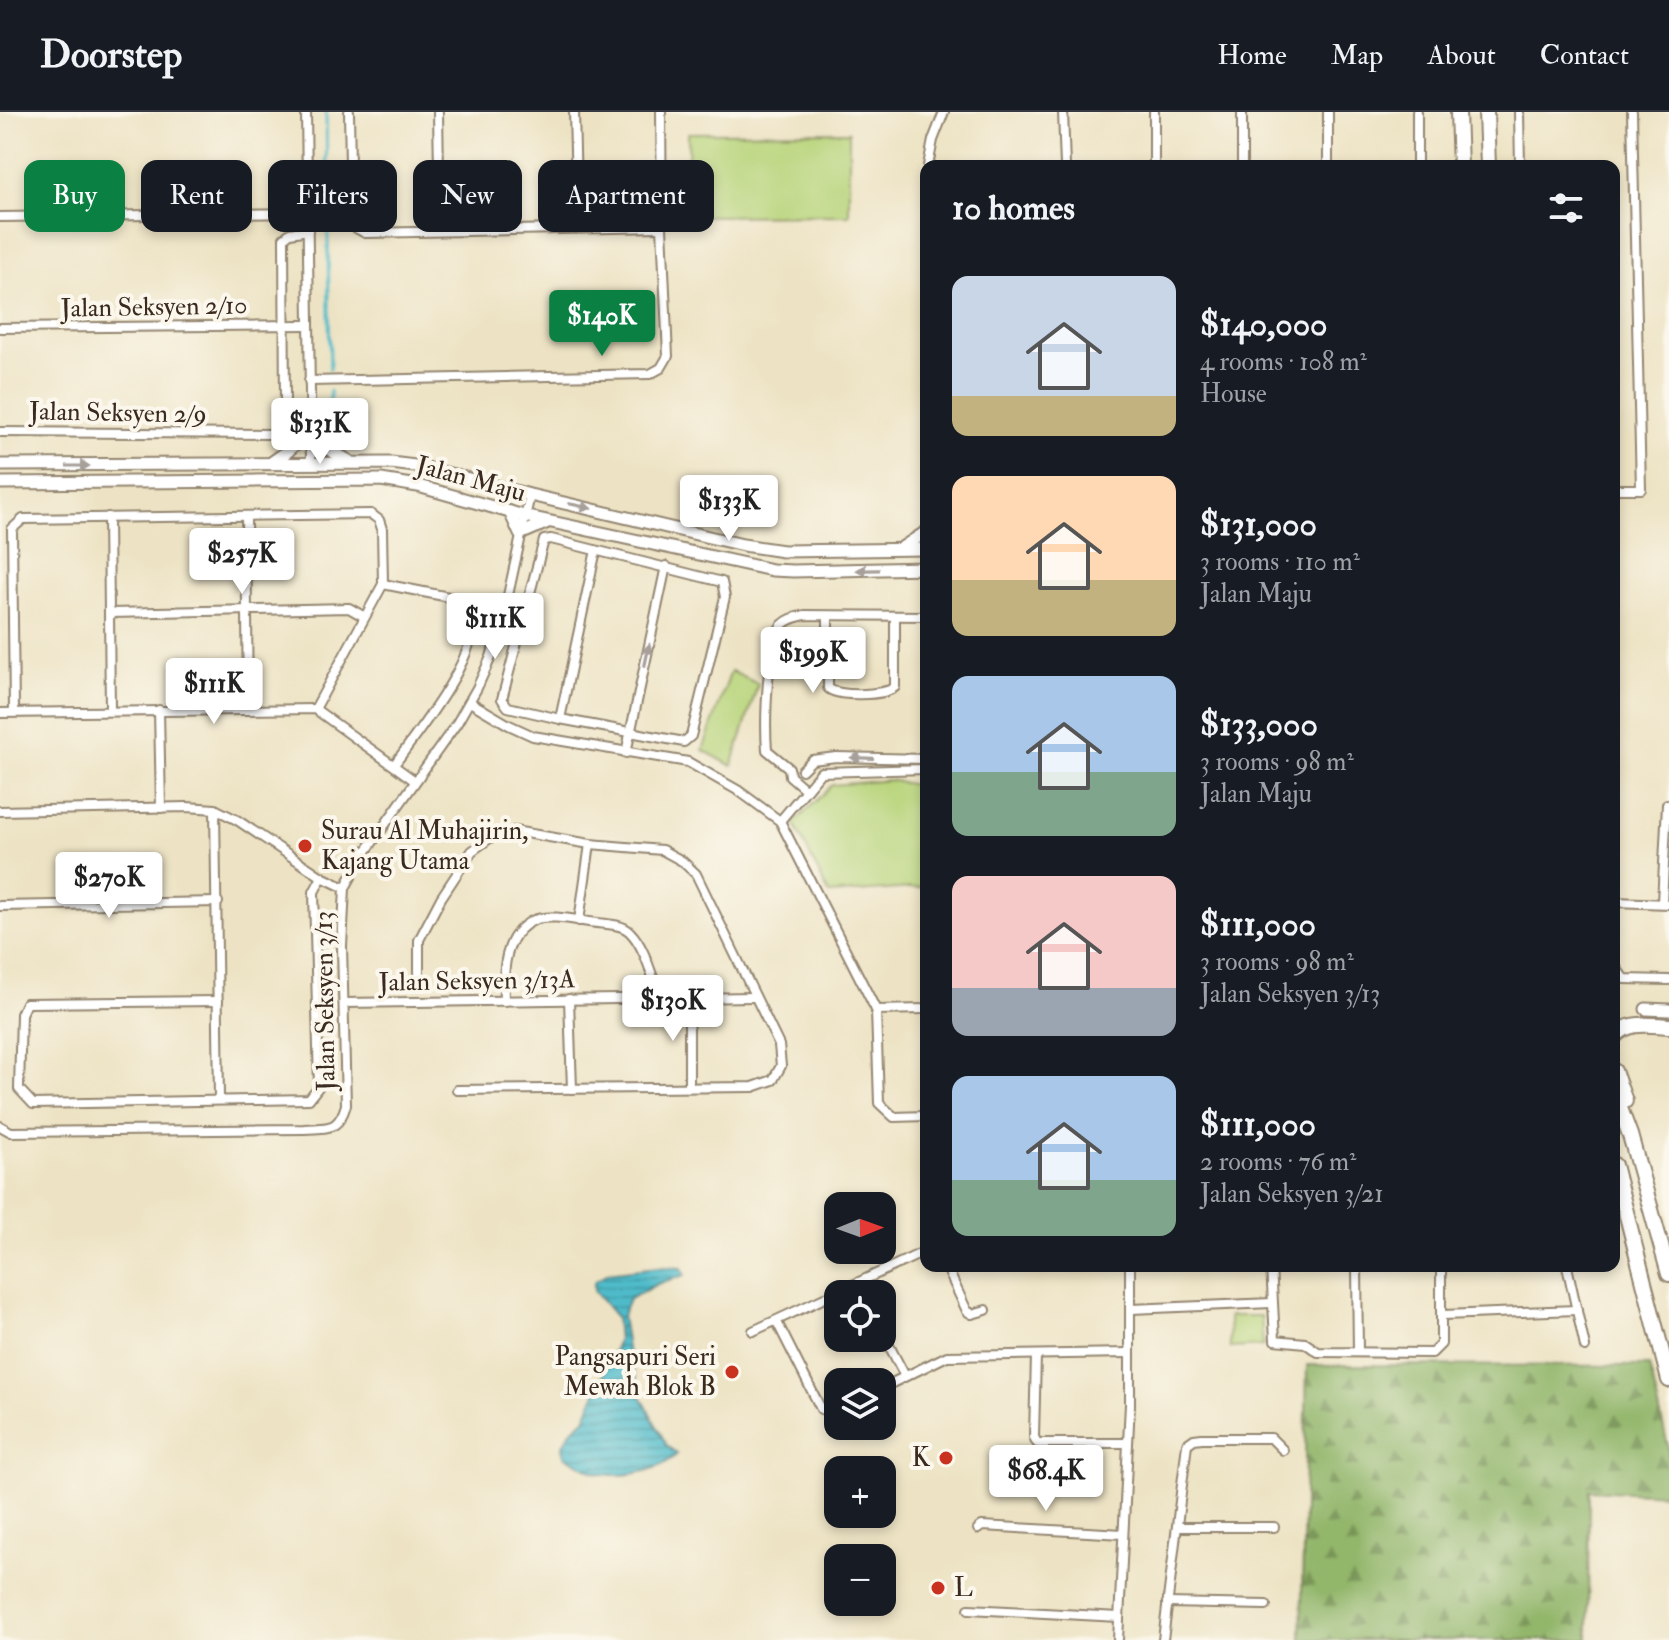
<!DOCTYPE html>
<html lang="en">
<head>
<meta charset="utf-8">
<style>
  body { margin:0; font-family:"IM FELL Double Pica",serif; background:#242831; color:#f1f3f6; height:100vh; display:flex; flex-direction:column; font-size:30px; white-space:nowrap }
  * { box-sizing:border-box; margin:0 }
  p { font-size:26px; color:#9ea1a6 }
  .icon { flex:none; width:44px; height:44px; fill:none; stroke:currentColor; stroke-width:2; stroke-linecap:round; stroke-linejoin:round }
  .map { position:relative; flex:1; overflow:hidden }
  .details { position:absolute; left:920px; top:48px; width:700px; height:1112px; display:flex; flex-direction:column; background:#171b24; border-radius:16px; box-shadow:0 4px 12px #0003 }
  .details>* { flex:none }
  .guide { position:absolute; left:24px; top:48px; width:760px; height:72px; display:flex; gap:16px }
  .needle { width:52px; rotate:89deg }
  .controls { position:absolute; left:824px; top:1080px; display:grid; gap:16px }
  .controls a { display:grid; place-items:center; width:72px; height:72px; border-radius:16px; background:#171b24; box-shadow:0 4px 12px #0003; font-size:40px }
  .price { position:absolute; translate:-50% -68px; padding:0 18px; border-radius:8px; background:#fff; color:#222; font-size:26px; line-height:52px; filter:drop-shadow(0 2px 4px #0008) }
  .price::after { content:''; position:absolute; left:50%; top:48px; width:24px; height:18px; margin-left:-12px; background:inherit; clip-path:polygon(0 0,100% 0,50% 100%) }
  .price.active { background:#0b8043; color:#fff }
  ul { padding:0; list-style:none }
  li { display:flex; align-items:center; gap:24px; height:200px; padding:0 32px }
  li span { display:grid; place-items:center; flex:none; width:224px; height:160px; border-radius:16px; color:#555 }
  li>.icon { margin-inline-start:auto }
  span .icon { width:96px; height:96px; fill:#fffc; stroke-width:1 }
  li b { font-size:34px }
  h2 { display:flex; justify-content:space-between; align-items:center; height:96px; padding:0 32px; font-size:34px }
  .tag { padding:0 28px; border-radius:16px; background:#171b24; box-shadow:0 4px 12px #0003; font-size:28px; line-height:72px }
  .tag.active { background:#0b8043; color:#fff }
  header { display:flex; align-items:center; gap:48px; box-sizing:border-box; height:112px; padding:0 40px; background:#171b24; border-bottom:2px solid #363941 }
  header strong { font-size:38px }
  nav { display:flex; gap:44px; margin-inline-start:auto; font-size:28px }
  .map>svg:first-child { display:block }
  .forest { fill:url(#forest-firs); stroke:#667044; stroke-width:2 }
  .park { fill:#b8d47a; stroke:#7a7f4c; stroke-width:2 }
  .water { fill:url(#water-rules); stroke:#457274; stroke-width:2 }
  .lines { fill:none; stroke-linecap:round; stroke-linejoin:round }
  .stream { stroke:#4fbbca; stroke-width:3 }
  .street-casing { stroke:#948671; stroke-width:12 }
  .secondary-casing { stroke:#948671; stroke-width:15 }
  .highway-casing { stroke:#948671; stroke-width:18 }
  .street { stroke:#fff; stroke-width:8 }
  .secondary { stroke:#fff; stroke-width:11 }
  .highway { stroke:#fff; stroke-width:14 }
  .oneway { fill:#a79f9a }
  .poi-dot { fill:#c8321e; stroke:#fbf7ec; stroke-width:3 }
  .labels { text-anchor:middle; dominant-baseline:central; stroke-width:8; stroke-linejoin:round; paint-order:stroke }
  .street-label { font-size:26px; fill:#3b2a1e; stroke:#fbf7ec }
  .poi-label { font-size:26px; fill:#3b2a1e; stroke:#fbf7ec; text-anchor:start }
</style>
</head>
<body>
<header>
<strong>Doorstep</strong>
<nav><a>Home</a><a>Map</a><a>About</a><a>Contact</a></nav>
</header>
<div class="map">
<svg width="1669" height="1528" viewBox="0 0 1669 1528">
  <defs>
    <pattern id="forest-firs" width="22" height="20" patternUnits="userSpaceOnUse" patternTransform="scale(2)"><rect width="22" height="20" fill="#92b66a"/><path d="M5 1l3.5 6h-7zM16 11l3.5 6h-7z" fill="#789457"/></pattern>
    <pattern id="water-rules" width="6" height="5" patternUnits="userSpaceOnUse" patternTransform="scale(2)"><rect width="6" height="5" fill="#4fbbca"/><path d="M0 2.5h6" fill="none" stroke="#4398a3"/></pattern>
  </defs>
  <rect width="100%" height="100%" fill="#fbf7ec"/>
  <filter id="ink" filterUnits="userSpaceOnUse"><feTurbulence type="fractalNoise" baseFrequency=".0125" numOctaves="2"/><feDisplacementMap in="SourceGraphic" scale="16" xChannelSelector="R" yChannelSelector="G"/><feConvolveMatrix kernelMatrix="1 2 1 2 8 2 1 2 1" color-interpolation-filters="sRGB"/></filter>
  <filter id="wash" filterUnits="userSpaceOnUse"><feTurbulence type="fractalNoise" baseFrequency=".006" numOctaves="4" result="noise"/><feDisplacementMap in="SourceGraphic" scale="32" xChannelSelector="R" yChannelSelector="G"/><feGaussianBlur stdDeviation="1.8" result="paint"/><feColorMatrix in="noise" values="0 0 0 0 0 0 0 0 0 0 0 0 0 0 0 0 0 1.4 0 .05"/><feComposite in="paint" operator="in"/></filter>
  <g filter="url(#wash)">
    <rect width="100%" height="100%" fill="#ede3c4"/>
    <path class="forest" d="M1307,1253l342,1 20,84v44l-80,-4 -1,150h-287z"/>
    <g class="park">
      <path d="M849,20v83l-160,1 -1,-83z"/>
      <path d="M731,559l27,13 -26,82 -29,-16z"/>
      <path d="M889,668l37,7v100l-97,7 -35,-71 38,-38z"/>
      <path d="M1229,1204h32l2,30 -33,2z"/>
    </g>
    <path class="water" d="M658,1155l24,1 3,7 -28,9 -28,15 -7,17 5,33 15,49 25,48 10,8c-19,19 -60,26 -85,17 -10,-4 -17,-11 -28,-15l-1,-11 8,-14 14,-12 33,-79 -2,-23 -22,-26v-9l13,-9z"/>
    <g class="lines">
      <g class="stream">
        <path d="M326,0l4,257"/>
        <path d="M330,279v33"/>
      </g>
    </g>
  </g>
  <g filter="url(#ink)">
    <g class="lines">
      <defs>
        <g id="street">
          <path d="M306,0l5,351"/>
          <path d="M349,0l2,107 5,9 9,5 297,-6"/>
          <path d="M438,0l2,118"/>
          <path d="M574,0l3,116"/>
          <path d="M1063,0l2,54"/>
          <path d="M1154,0v54"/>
          <path d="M1328,0v54"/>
          <path d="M1417,0v54"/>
          <path d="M1519,0l1,54"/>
          <path d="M928,54l5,-26 11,-28"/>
          <path d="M1242,54v-54"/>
          <path d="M0,105l308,-4"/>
          <path d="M0,216l308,-3"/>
          <path d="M309,269l341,-7 11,-6 7,-12 -6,-129 -1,-115"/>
          <path d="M0,320l271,2 12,-7 2,-19 -1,-170 6,-5 18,-3"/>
          <path d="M1614,377h27l-9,-377"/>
          <path d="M246,404l2,194"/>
          <path d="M108,405l2,193"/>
          <path d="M383,472l86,17c24,41 -51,130 -75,164"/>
          <path d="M110,501l239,-5 14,8"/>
          <path d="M828,504v72c9,9 56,8 67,-1v-71"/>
          <path d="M470,590l39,23 24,11 155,26 51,29 41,30 96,189 3,93 15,14 32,-1"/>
          <path d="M159,598l2,98"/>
          <path d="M14,600l-2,-183 11,-10 348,-5 8,6 3,9 1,55 -68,125"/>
          <path d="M0,601l315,-4 100,72"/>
          <path d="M560,607l-52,-12 -6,-8 42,-159 7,-1 171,43 3,15 -34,139 -7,6 -124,-23 36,-169"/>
          <path d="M626,641l40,-187"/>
          <path d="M802,658l10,-10 24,-3 90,2"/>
          <path d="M805,677l-15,-13 -1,-8 -22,-18c-2,-25 -1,-108 15,-125 7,-7 15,-8 23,-10l121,1"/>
          <path d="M215,697l4,290"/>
          <path d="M0,699l187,-4 28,2 22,11 85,57 23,11"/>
          <path d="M780,709l41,-49 105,-3"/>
          <path d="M1614,790l55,2"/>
          <path d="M1662,791l5,-99"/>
          <path d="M0,794l218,-4"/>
          <path d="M579,809l11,-77"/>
          <path d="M1614,853l10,14 45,1"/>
          <path d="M419,865v-37l22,-42 31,-47 18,-13 24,-7 76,13 72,6 20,11 14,13 83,171 2,21 -8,14 -20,7 -296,3"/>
          <path d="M569,887l3,90"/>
          <path d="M689,887v88"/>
          <path d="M218,889l-192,2 -5,11 -2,75 14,15 276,-5 10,-13 -5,-194 8,-15"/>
          <path d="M504,889c-1,-29 -1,-67 30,-81 14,-6 41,0 55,2 12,2 32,1 41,10 16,16 22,47 31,67"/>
          <path d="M344,891l411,-6"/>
          <path d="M876,898l50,-1"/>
          <path d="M0,1014l11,6 293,-3c24,-2 34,3 42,-24l-4,-159 3,-58 17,-31 95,-134 20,-35 14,-31 14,-48 25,-114"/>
          <path d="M946,1154l21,45 5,3 14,-4"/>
          <path d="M1271,1154l4,74 30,3 13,9 114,1 9,-9v-78"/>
          <path d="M1357,1154l1,86"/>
          <path d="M1567,1154l18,81"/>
          <path d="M1131,1197l141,-6"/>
          <path d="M1443,1203l134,-5"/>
          <path d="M777,1210l44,87 8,3 9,-2"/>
          <path d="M753,1219l173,-80"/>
          <path d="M882,1220l23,44"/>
          <path d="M1036,1243l-2,82 3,6h91"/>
          <path d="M882,1276l65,-32 183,-3"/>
          <path d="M1177,1415h97"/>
          <path d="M978,1417l4,-3 141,8"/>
          <path d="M1167,1491l99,2"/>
          <path d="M969,1497l150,8"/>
          <path d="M1118,1528l12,-236v-138"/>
          <path d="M1163,1528l24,-196 7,-5 8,-1h69l12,12"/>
        </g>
        <g id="secondary">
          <path d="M311,322l10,11 28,16"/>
          <path d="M271,351l17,-12 23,-23"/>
          <path d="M0,353l391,-2 32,4 107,28 213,50 40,6 143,-2"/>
          <path d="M0,371l381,-3 37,6 106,30 248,54 21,1 133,-3"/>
          <path d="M510,400l10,22 28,-12"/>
          <path d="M903,435l23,-15"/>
          <path d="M1646,897l23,1"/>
        </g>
        <g id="highway">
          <path d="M1458,0l2,54"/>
          <path d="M1486,0l2,54"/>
          <path d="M1614,925c15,-17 34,-12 55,-11"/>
          <path d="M1614,959l11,30"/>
          <path d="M1614,980l16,43 39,139"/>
          <path d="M1614,1053l55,215"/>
        </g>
      </defs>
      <use href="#street" class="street-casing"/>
      <use href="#secondary" class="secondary-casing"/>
      <use href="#highway" class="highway-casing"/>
      <use href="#street" class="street"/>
      <use href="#secondary" class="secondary"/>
      <use href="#highway" class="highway"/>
    </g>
    <defs><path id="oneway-solid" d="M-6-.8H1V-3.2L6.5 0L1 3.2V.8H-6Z" transform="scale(2)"/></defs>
    <g class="oneway">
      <use href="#oneway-solid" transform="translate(78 354)"/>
      <use href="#oneway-solid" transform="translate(580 394) rotate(12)"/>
      <use href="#oneway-solid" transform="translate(868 458) rotate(179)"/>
      <use href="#oneway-solid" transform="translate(647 543) rotate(-78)"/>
      <use href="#oneway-solid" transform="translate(862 646) rotate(-178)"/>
    </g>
  </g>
  <g class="poi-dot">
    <circle cx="305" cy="734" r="8"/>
    <circle cx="732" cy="1260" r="8"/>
    <circle cx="946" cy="1346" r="8"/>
    <circle cx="938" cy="1476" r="8"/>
  </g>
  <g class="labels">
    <g class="street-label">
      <text transform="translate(154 195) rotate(-1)">Jalan Seksyen 2/10</text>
      <text transform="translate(118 301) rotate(1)">Jalan Seksyen 2/9</text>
      <text transform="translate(471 367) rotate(15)">Jalan Maju</text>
      <text transform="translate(477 869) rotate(-1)">Jalan Seksyen 3/13A</text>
      <text transform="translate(325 889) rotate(-91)">Jalan Seksyen 3/13</text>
    </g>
    <g class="poi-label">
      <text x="321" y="719">Surau Al Muhajirin,<tspan x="321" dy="30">Kajang Utama</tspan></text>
      <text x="716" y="1245" text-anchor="end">Pangsapuri Seri<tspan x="716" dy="30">Mewah Blok B</tspan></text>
      <text x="930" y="1346" text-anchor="end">K</text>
      <text x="954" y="1476">L</text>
    </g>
  </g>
</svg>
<div class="controls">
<a><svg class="needle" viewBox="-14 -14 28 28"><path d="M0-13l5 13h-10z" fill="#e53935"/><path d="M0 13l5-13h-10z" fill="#9ea1a6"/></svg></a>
<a><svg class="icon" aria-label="locate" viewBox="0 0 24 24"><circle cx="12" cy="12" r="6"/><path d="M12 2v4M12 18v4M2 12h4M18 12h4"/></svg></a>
<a><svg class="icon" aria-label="layers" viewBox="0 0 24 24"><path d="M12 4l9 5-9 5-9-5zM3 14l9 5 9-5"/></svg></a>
<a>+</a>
<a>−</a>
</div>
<b class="price active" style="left:602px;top:246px">$140K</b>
<b class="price" style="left:320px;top:354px">$131K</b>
<b class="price" style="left:729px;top:431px">$133K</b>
<b class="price" style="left:242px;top:484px">$257K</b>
<b class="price" style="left:495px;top:549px">$111K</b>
<b class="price" style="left:813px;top:583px">$199K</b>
<b class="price" style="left:214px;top:614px">$111K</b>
<b class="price" style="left:109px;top:808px">$270K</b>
<b class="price" style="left:673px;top:931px">$130K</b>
<b class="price" style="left:1046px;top:1401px">$68.4K</b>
<div class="guide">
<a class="tag active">Buy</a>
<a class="tag">Rent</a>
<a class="tag">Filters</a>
<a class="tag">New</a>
<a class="tag">Apartment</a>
</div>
<section class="details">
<h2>10 homes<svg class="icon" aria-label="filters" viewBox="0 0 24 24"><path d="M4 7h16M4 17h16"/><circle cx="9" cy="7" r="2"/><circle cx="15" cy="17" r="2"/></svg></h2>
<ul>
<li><span style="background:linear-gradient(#c9d6e8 75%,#c2b280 0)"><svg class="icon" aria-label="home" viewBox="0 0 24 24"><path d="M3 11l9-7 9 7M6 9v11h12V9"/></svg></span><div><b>$140,000</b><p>4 rooms · 108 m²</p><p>House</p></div></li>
<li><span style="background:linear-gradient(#ffd9b3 65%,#c2b280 0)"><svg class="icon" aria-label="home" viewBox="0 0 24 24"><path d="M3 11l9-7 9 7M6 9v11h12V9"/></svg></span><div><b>$131,000</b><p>3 rooms · 110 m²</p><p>Jalan Maju</p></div></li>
<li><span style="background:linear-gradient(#a9c7e8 60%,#7fa58c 0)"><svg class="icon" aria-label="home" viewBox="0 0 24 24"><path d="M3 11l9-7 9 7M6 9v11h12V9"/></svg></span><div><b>$133,000</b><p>3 rooms · 98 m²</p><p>Jalan Maju</p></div></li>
<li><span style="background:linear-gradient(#f6c9c9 70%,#9aa5b1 0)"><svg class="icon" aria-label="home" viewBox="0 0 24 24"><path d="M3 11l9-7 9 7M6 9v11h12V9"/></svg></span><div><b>$111,000</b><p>3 rooms · 98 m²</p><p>Jalan Seksyen 3/13</p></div></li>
<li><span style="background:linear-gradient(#a9c7e8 65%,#7fa58c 0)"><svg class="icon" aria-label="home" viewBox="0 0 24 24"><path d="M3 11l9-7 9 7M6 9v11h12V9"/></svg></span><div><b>$111,000</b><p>2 rooms · 76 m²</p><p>Jalan Seksyen 3/21</p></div></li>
</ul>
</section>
</div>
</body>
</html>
